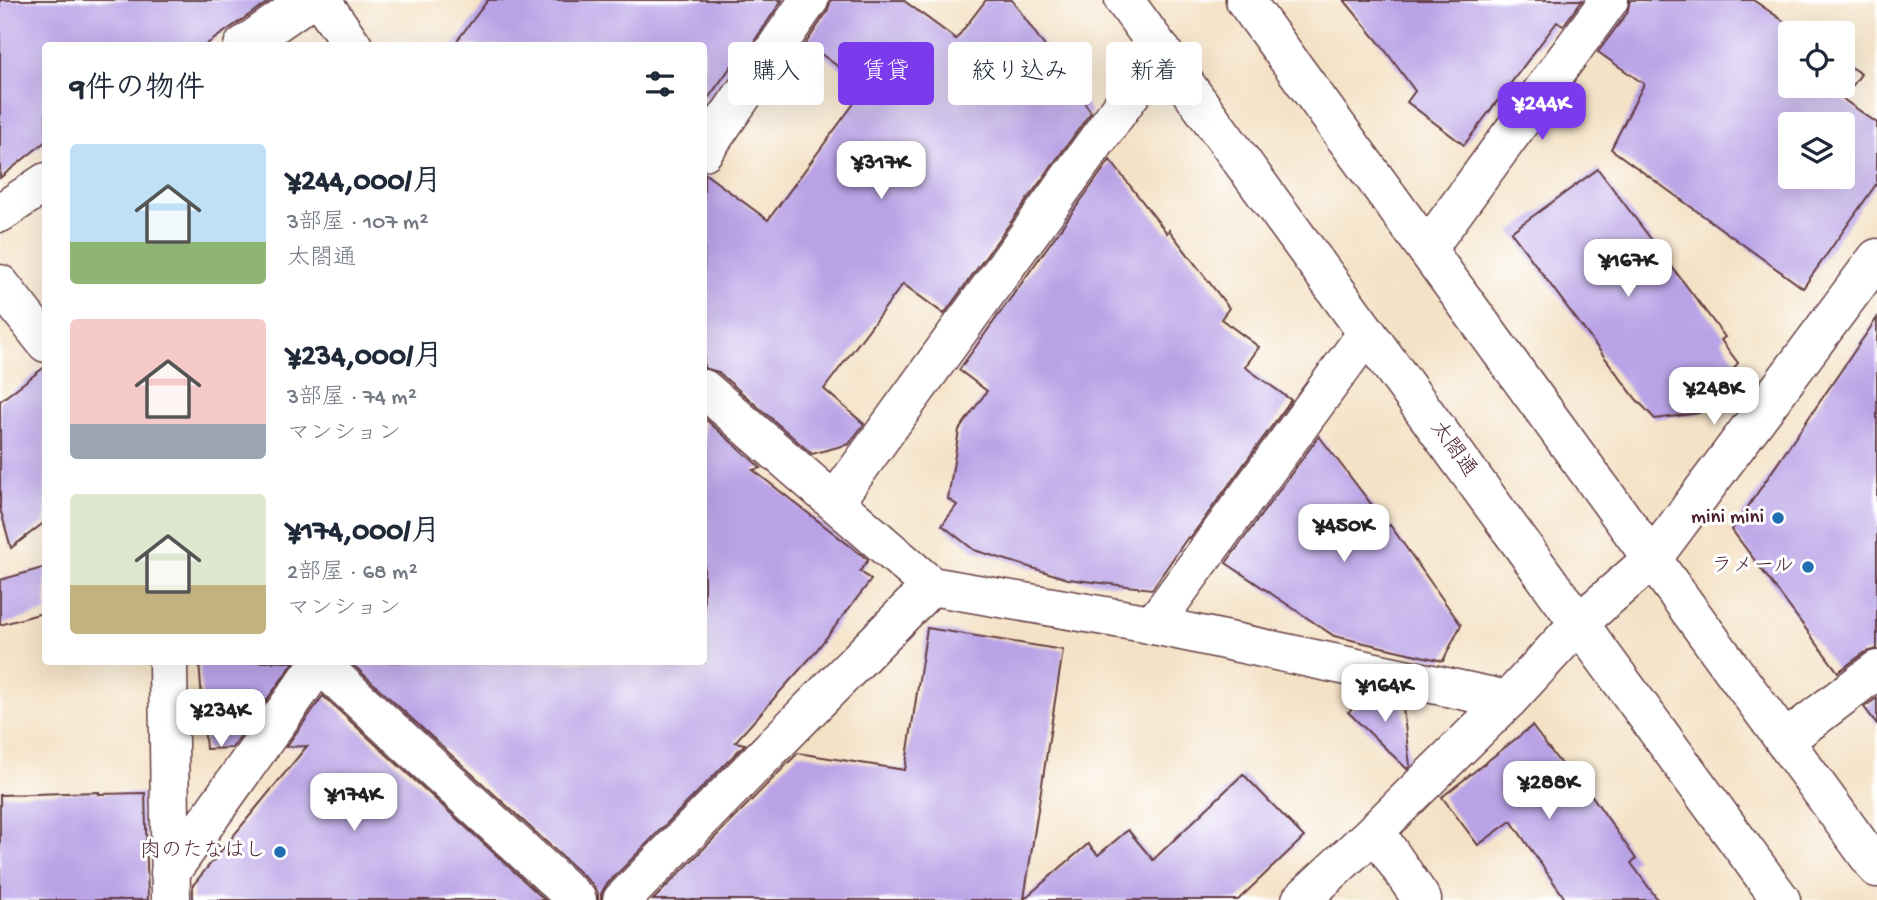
<!DOCTYPE html>
<html lang="ja">
<head>
<meta charset="utf-8">
<style>
  body { margin:0; font-family:"Gochi Hand","Klee One",sans-serif; background:#f2f2f3; color:#1f2937; height:100vh; display:flex; flex-direction:column; font-size:26px; white-space:nowrap }
  * { box-sizing:border-box; margin:0 }
  p { font-size:23px; color:#747a83 }
  .icon { flex:none; width:38px; height:38px; fill:none; stroke:currentColor; stroke-width:2; stroke-linecap:round; stroke-linejoin:round }
  .map { position:relative; flex:1; overflow:hidden }
  .sheet { position:absolute; left:42px; top:42px; width:665px; height:623px; display:flex; flex-direction:column; background:#fff; border-radius:7px; box-shadow:0 7px 28px #0002 }
  .sheet>* { flex:none }
  .hud { position:absolute; left:728px; top:42px; width:665px; height:63px; display:flex; gap:14px }
  .tools { position:absolute; left:1778px; top:21px; display:grid; gap:14px }
  .tools a { display:grid; place-items:center; width:77px; height:77px; border-radius:7px; background:#fff; box-shadow:0 7px 28px #0002; font-size:35px }
  .price { position:absolute; translate:-50% -60px; padding:0 16px; border-radius:14px; background:#fff; color:#222; font-size:23px; line-height:46px; filter:drop-shadow(0 2px 4px #0008) }
  .price::after { content:''; position:absolute; left:50%; top:42px; width:21px; height:16px; margin-left:-10px; background:inherit; clip-path:polygon(0 0,100% 0,50% 100%) }
  .price.on { background:#7c3aed; color:#fff }
  ul { padding:0; list-style:none }
  li { display:flex; align-items:center; gap:21px; height:175px; padding:0 28px }
  li span { display:grid; place-items:center; flex:none; width:196px; height:140px; border-radius:7px; color:#555 }
  li>.icon { margin-inline-start:auto }
  span .icon { width:84px; height:84px; fill:#fffc; stroke-width:1 }
  li b { font-size:30px }
  h2 { display:flex; justify-content:space-between; align-items:center; height:84px; padding:0 28px; font-size:30px }
  .chip { padding:0 24px; border-radius:7px; background:#fff; box-shadow:0 7px 28px #0002; font-size:24px; line-height:63px }
  .chip.on { background:#7c3aed; color:#fff }
  .map>svg:first-child { display:block }
  .building { fill:#b9a2e6; fill-rule:evenodd }
  .lines { fill:none; stroke-linecap:round; stroke-linejoin:round }
  .minor-casing { stroke:#643c42; stroke-width:41 }
  .major-casing { stroke:#643c42; stroke-width:41 }
  .minor { stroke:#fff; stroke-width:38 }
  .major { stroke:#fff; stroke-width:38 }
  .poi-dot { fill:#1f6fb2; stroke:#fff; stroke-width:2.5 }
  .labels { text-anchor:middle; dominant-baseline:central; stroke-width:6; stroke-linejoin:round; paint-order:stroke }
  .street-label { font-size:21px; fill:#4a1f2b; stroke:#fff }
  .poi-label { font-size:21px; fill:#4a1f2b; stroke:#fff; text-anchor:end }
</style>
</head>
<body>
<div class="map">
<svg width="1877" height="900" viewBox="0 0 1877 900">
  <rect width="100%" height="100%" fill="#fff"/>
  <filter id="ink" filterUnits="userSpaceOnUse"><feTurbulence type="fractalNoise" baseFrequency=".0143" numOctaves="2"/><feDisplacementMap in="SourceGraphic" scale="14" xChannelSelector="R" yChannelSelector="G"/><feConvolveMatrix kernelMatrix="1 2 1 2 8 2 1 2 1" color-interpolation-filters="sRGB"/></filter>
  <filter id="wash" filterUnits="userSpaceOnUse"><feTurbulence type="fractalNoise" baseFrequency=".00686" numOctaves="4" result="noise"/><feDisplacementMap in="SourceGraphic" scale="28" xChannelSelector="R" yChannelSelector="G"/><feGaussianBlur stdDeviation="1.57" result="paint"/><feColorMatrix in="noise" values="0 0 0 0 0 0 0 0 0 0 0 0 0 0 0 0 0 1.4 0 .05"/><feComposite in="paint" operator="in"/></filter>
  <g filter="url(#wash)">
    <rect width="100%" height="100%" fill="#f4e2c6"/>
    <g id="blocks">
      <g class="building">
        <path d="M0,0h271l-67,46h-158v95l-46,37z"/>
        <path d="M488,0h294l-31,46h-5l-42,58v-58h-251z"/>
        <path d="M831,0h72l53,39 30,-39h26l79,112 -147,202 -41,-30 -79,105 40,35 -15,20 -37,10 -94,-82 -14,-4v-195l64,47 98,-133 -56,-41h-6l23,-34z"/>
        <path d="M1344,0h238l-19,26 -6,-4 -93,123 -57,-43 8,-11 -33,-45z"/>
        <path d="M1630,0h123l48,33h-11v53h53v-24l18,12 -18,25 34,24v60l-74,105 -192,-139 33,-65 -46,-32 29,-39zM1790,124h53v53h-53z"/>
        <path d="M1110,160l57,73 2,-3 60,78 -8,11 38,28 -14,20 46,33 -101,138 -2,-1 -36,52 -84,-10 -94,-29 -32,-25 15,-20 -9,-6 11,-69 28,-39 -28,-21z"/>
        <path d="M1598,169l127,168 -4,3 17,23 -39,50 -44,6 -19,-20 -125,-167z"/>
        <path d="M1877,318v331l-13,4 -26,19 -106,-142z"/>
        <path d="M46,366v155l-35,27 -11,-40v-107z"/>
        <path d="M704,418l57,50 -8,2 115,90 -8,11 11,9 -59,76 -77,86 10,2 -139,141 -5,9v6h-3v-7l-6,-9 -242,-222h354z"/>
        <path d="M1319,436l69,90 2,-1 71,100 -18,36 -109,-25 -108,-73z"/>
        <path d="M46,567v45l-46,13v-45z"/>
        <path d="M927,628l136,22 -39,249 64,-55 10,11 30,-25 25,30 90,-86 61,63 -66,63h-585l145,-147 107,17z"/>
        <path d="M199,662h95l-62,86 -26,1z"/>
        <path d="M1372,694l30,6 8,66 -3,3 -59,-57z"/>
        <path d="M323,696l222,204h-352v-15l114,-139 -21,1z"/>
        <path d="M1877,698v26l-13,-17z"/>
        <path d="M1532,726l44,58 5,-4 55,79 -5,4 27,37h-92l-55,-79 -33,24 -36,-48z"/>
        <path d="M99,792v2l46,-1 3,107h-148v-105z"/>
      </g>
    </g>
  </g>
  <g filter="url(#ink)">
    <use href="#blocks" fill-opacity="0" stroke="#643c42" stroke-width="2"/>
    <g class="lines">
      <defs>
        <g id="minor">
          <path d="M321,0l32,46"/>
          <path d="M243,46l66,-46"/>
          <path d="M704,151l105,-151"/>
          <path d="M0,213l46,-31"/>
          <path d="M1427,249l182,-249"/>
          <path d="M0,284l46,59"/>
          <path d="M704,389l227,197 208,36 369,78"/>
          <path d="M835,501l327,-450"/>
          <path d="M1153,625l214,-292"/>
          <path d="M168,662l3,238"/>
          <path d="M319,663l258,237"/>
          <path d="M1784,741l93,-71"/>
          <path d="M1375,831l47,69"/>
          <path d="M170,873l150,-211"/>
          <path d="M622,900l309,-314"/>
          <path d="M1301,900l74,-69 133,-131 71,-77 73,-64 225,-301"/>
        </g>
        <g id="major">
          <path d="M1124,0l657,900"/>
          <path d="M1245,0l632,868"/>
        </g>
      </defs>
      <use href="#minor" class="minor-casing"/>
      <use href="#major" class="major-casing"/>
      <use href="#minor" class="minor"/>
      <use href="#major" class="major"/>
    </g>
  </g>
  <g class="poi-dot">
    <circle cx="1778" cy="518" r="7"/>
    <circle cx="1808" cy="567" r="7"/>
    <circle cx="280" cy="852" r="7"/>
  </g>
  <g class="labels">
    <g class="street-label">
      <text transform="translate(1452 450) rotate(54)">太閤通</text>
    </g>
    <g class="poi-label">
      <text x="1764" y="518">mini mini</text>
      <text x="1794" y="567">ラメール</text>
      <text x="266" y="852">肉のたなはし</text>
    </g>
  </g>
</svg>
<div class="tools">
<a><svg class="icon" aria-label="locate" viewBox="0 0 24 24"><circle cx="12" cy="12" r="6"/><path d="M12 2v4M12 18v4M2 12h4M18 12h4"/></svg></a>
<a><svg class="icon" aria-label="layers" viewBox="0 0 24 24"><path d="M12 4l9 5-9 5-9-5zM3 14l9 5 9-5"/></svg></a>
</div>
<b class="price on" style="left:1542px;top:142px">¥244K</b>
<b class="price" style="left:881px;top:201px">¥317K</b>
<b class="price" style="left:1628px;top:299px">¥167K</b>
<b class="price" style="left:1714px;top:427px">¥248K</b>
<b class="price" style="left:1344px;top:564px">¥450K</b>
<b class="price" style="left:1385px;top:724px">¥164K</b>
<b class="price" style="left:221px;top:749px">¥234K</b>
<b class="price" style="left:1549px;top:821px">¥288K</b>
<b class="price" style="left:354px;top:833px">¥174K</b>
<div class="hud">
<a class="chip">購入</a>
<a class="chip on">賃貸</a>
<a class="chip">絞り込み</a>
<a class="chip">新着</a>
</div>
<section class="sheet">
<h2>9件の物件<svg class="icon" aria-label="filters" viewBox="0 0 24 24"><path d="M4 7h16M4 17h16"/><circle cx="9" cy="7" r="2"/><circle cx="15" cy="17" r="2"/></svg></h2>
<ul>
<li><span style="background:linear-gradient(#bfe0f5 70%,#8fb573 0)"><svg class="icon" aria-label="home" viewBox="0 0 24 24"><path d="M3 11l9-7 9 7M6 9v11h12V9"/></svg></span><div><b>¥244,000/月</b><p>3部屋 · 107 m²</p><p>太閤通</p></div></li>
<li><span style="background:linear-gradient(#f6c9c9 75%,#9aa5b1 0)"><svg class="icon" aria-label="home" viewBox="0 0 24 24"><path d="M3 11l9-7 9 7M6 9v11h12V9"/></svg></span><div><b>¥234,000/月</b><p>3部屋 · 74 m²</p><p>マンション</p></div></li>
<li><span style="background:linear-gradient(#dfe7d0 65%,#c2b280 0)"><svg class="icon" aria-label="home" viewBox="0 0 24 24"><path d="M3 11l9-7 9 7M6 9v11h12V9"/></svg></span><div><b>¥174,000/月</b><p>2部屋 · 68 m²</p><p>マンション</p></div></li>
</ul>
</section>
</div>
</body>
</html>
